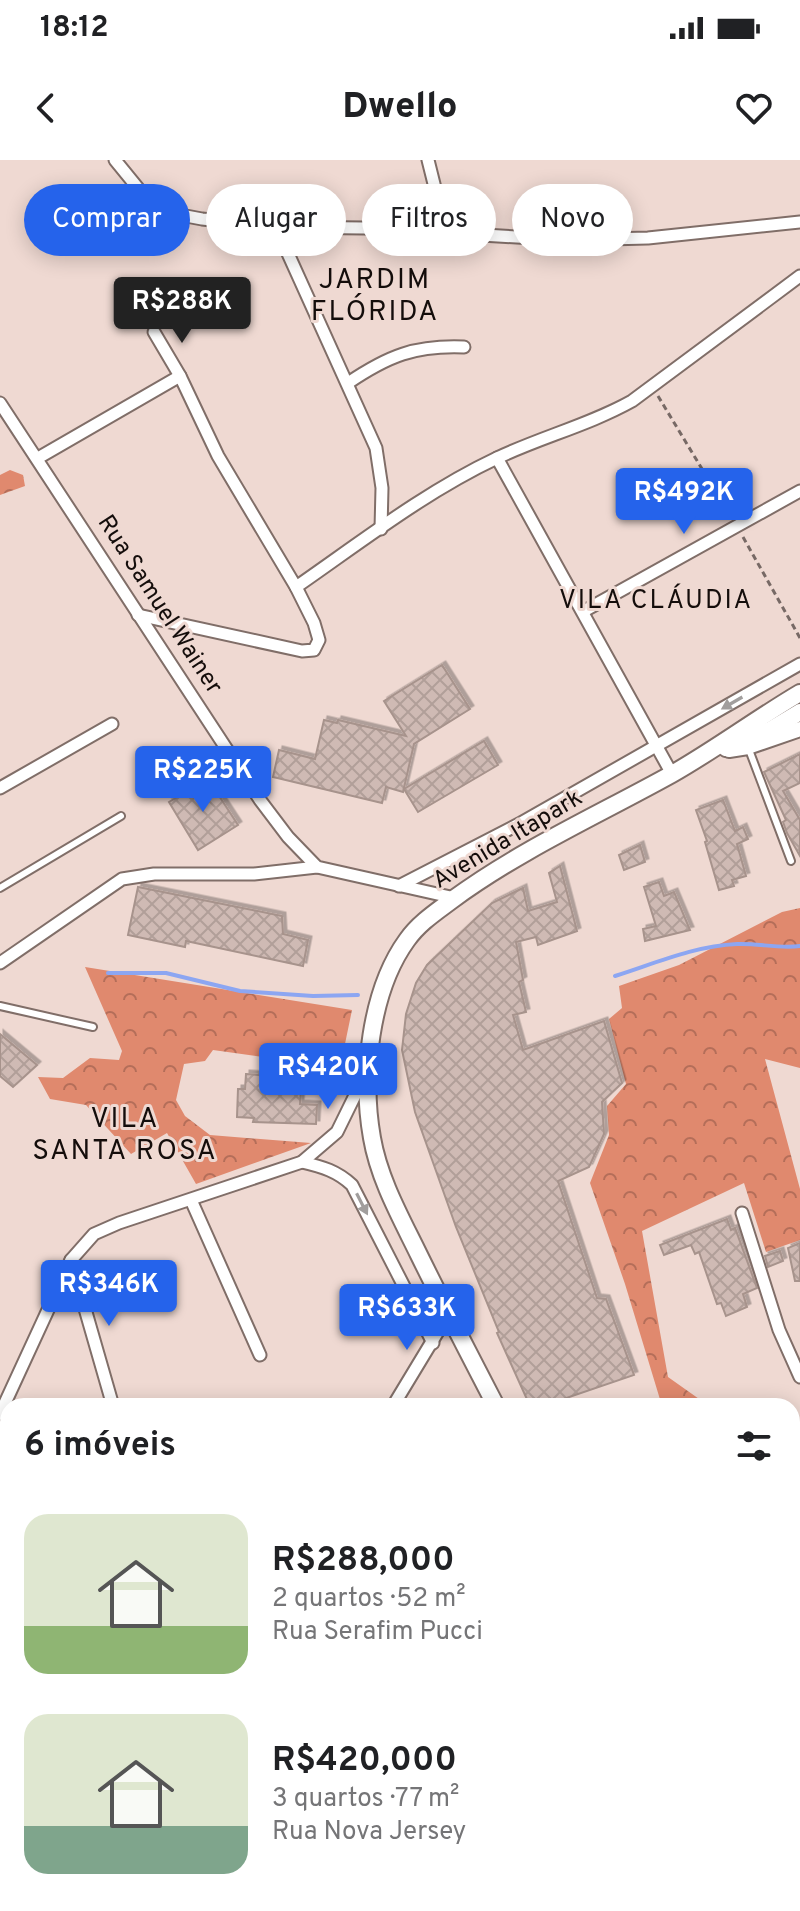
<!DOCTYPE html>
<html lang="pt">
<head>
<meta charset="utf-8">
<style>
  body { margin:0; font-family:Overpass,sans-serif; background:#f2f2f2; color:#202124; height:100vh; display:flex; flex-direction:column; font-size:30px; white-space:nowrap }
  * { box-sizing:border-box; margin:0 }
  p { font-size:26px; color:#757577 }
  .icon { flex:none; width:44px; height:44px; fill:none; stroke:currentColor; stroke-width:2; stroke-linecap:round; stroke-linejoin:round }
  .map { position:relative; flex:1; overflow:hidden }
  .panel { position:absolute; left:0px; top:1238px; width:800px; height:514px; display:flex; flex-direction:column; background:#fff; border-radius:24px 24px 0 0; box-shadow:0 4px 20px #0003 }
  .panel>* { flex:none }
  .hud { position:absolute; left:24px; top:24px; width:752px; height:72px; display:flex; gap:16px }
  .price { position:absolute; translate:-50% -68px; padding:0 18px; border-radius:8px; background:#2563eb; color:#fff; font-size:26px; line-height:52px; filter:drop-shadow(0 2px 4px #0008) }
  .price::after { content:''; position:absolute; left:50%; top:48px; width:24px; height:18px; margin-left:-12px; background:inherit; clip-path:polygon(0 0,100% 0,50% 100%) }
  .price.on { background:#222; color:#fff }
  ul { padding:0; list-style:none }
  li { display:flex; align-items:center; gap:24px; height:200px; padding:0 24px }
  li span { display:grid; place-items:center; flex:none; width:224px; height:160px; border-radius:24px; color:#555 }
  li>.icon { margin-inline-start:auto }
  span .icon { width:96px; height:96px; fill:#fffc; stroke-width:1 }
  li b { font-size:34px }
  h2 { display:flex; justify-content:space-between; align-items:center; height:96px; padding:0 24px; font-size:34px }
  .chip { padding:0 28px; border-radius:36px; background:#fff; box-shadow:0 4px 20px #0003; font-size:28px; line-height:72px }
  .chip.on { background:#2563eb; color:#fff }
  .status { display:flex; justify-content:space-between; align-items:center; height:56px; padding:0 40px; background:#fff; direction:ltr }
  .status svg { height:22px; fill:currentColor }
  header { display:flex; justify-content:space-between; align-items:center; height:104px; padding:0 24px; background:#fff; font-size:36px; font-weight:800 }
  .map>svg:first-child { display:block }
  .forest { fill:url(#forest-crowns) }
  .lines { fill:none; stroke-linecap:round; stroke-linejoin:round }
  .stream { stroke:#8ca6f2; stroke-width:4 }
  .building { fill:url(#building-cross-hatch); stroke:#a7938c; stroke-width:2; filter:url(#shadow) }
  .service-casing { stroke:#806e68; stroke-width:10 }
  .minor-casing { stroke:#806e68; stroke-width:15 }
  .tertiary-casing { stroke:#806e68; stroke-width:18 }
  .secondary-casing { stroke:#806e68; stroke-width:20 }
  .path { stroke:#776965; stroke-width:3; stroke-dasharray:6 4; stroke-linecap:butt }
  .service { stroke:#fff; stroke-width:6 }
  .minor { stroke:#fff; stroke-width:11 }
  .tertiary { stroke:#fff; stroke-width:14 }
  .secondary { stroke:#fff; stroke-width:16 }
  .oneway { fill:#a19e9d }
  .labels { text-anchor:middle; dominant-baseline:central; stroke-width:6; stroke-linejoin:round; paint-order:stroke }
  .street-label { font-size:24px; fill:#140d0b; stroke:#efd9d2 }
  .neighbourhood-label { font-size:26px; letter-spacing:2px; fill:#140d0b; stroke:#efd9d2 }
  .quarter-label { font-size:28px; letter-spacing:2px; fill:#140d0b; stroke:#efd9d2 }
</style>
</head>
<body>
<div class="status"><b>18:12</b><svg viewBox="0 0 49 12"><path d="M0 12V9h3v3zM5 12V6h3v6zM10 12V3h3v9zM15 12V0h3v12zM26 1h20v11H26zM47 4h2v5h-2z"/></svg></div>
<header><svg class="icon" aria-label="back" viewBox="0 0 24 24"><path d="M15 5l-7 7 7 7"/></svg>Dwello<svg class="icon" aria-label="heart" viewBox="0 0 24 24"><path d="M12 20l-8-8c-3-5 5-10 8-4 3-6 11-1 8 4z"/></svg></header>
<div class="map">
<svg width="800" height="1751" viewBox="0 0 800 1751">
  <defs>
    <pattern id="forest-crowns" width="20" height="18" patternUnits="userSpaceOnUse" patternTransform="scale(2)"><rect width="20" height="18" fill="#e0896e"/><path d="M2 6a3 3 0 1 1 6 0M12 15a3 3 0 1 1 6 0" fill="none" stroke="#b46e59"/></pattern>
    <pattern id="building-cross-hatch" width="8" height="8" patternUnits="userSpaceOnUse" patternTransform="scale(2)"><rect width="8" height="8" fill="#cfbab4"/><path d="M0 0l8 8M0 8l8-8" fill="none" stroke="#b19f99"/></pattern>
    <filter id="shadow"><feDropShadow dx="3.5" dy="-3.5" stdDeviation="0" flood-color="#0004"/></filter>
  </defs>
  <rect width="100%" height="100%" fill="#efd9d2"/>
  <g class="forest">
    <path d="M10,310l13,5 2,11 -25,9v-20z"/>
    <path d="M800,748v160l-35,-9 35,130v51l-34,12 -22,-69 -102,48 26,146 41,29h-47l-37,-122 -35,-101 19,-48 -2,-29 19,-22 -17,-65 13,-11 -3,-22 60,-21 103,-53z"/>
    <path d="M85,807l267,43 -12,58 -127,-18 -8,11 -21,3 -8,36 9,16 25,19 101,8 -115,41 -29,-51 -36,21 -45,-49 -36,-6 -12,-22 25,1 27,-20 29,2 3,-9z"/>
  </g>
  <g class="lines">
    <g class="stream">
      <path d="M108,813h58l74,18 73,5 45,-1"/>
      <path d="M615,816c41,-13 79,-30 122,-32 21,-1 42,5 63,2"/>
    </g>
  </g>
  <g class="building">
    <path d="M442,505l28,44 -56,35 -11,48 -17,-5 -4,16 -109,-26 6,-27 36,9 9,-39 13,3 1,-3 68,16 -22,-35z"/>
    <path d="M484,581l14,24 -80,47 -14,-23z"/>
    <path d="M800,594v29l-17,8 17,29v36l-13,-23 -4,-11 3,-2 -22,-48z"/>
    <path d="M208,619l30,46 -40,25 -29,-48z"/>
    <path d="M723,640l12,31 8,-4 5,12 -11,5 9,32 -14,4 2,6 -15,4 -14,-48 2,-1 -11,-31z"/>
    <path d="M640,685l5,17 -21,8 -5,-15z"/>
    <path d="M560,706l17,65 -39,14 -2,-8 -20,5 7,38 -4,2 7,30 -13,3 10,35 81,-29 18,62 -20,19 2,32 -15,33 -31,14 39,117 9,1 28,76 -91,31h-13l-33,-73 2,-1 -43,-105 -41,-115 -13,-62 4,-36 10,-31 11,-18 65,-62 31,-15 5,23 29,-9 -8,-29z"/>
    <path d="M659,722l5,14 10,-4 16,38 -45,11 -2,-12 13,-3 -12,-39z"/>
    <path d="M138,727l144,29 1,18 25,6 -5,26 -117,-25 -1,6 -57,-12z"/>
    <path d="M0,874l37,31 -24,22 -13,-11z"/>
    <path d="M246,914l38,3 -1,12 18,1 -1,14 17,1 -1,19 -63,-2 1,-4 -17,-1 1,-28h7z"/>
    <path d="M727,1059l4,11 4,-2 22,60 -14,6 4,13 -21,9 -5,-13 -4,1 -18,-52 -4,2 -4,-9 -27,10 -4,-10z"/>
    <path d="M800,1083v38h-5l-7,-33z"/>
    <path d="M780,1091l3,10 -15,6 -3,-11z"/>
  </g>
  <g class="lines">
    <defs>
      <g id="service">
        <path d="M748,587l43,114"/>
        <path d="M0,728l121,-72"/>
        <path d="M0,846l93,21"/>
      </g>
      <g id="minor">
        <path d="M115,0l31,38 24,15 32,6 74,8 88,1 203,12 81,-2 152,-16"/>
        <path d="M428,0l18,72"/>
        <path d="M276,67l100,221 6,40 -1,41"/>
        <path d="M154,172l26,44"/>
        <path d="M348,223c40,-27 67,-38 116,-36"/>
        <path d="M0,243l260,397 28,37 29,30 138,31"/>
        <path d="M38,298l142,-82 38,80 78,131 18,36 5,17 -5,10 -12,1 -164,-36"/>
        <path d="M497,298l175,316"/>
        <path d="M296,427c65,-45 129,-95 201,-129 44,-21 92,-33 135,-57l168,-125"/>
        <path d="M584,451l216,-120"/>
        <path d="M0,628l112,-64"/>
        <path d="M399,726l120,-62 281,-160"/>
        <path d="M0,803l122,-84 32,-5h100l63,-7"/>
        <path d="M302,1002c21,5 35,9 50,23l81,158"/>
        <path d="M191,1040l69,155"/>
        <path d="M742,1053l37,117 21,47"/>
        <path d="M71,1100l42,146"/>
        <path d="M393,1246l55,-91"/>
        <path d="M0,1254l71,-154 23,-26 25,-11 183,-61 35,-30 28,-57"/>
        <path d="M0,1515l8,-11"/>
        <path d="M0,1604l8,3"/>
        <path d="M315,1744l16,7"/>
        <path d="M352,1744l4,7"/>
        <path d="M555,1744l4,7"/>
        <path d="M735,1744v7"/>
      </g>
      <path id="tertiary" d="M729,590l19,-3 52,-18"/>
      <g id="secondary">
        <path d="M726,588l44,-18 30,-18"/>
        <path d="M496,1246c-26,-50 -52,-100 -77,-151 -18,-37 -40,-76 -47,-117 -11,-61 -2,-147 35,-198 12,-17 29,-28 45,-40 68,-50 146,-85 220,-126 44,-25 84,-55 128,-81"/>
        <path d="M792,1628l8,5"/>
      </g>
    </defs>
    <use href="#service" class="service-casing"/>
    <use href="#minor" class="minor-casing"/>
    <use href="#tertiary" class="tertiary-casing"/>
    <use href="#secondary" class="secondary-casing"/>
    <g class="path">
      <path d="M658,236l73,121"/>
      <path d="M743,377l57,101"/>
      <path d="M792,1309l8,-4"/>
    </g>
    <use href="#service" class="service"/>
    <use href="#minor" class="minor"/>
    <use href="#tertiary" class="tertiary"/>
    <use href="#secondary" class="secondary"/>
  </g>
  <defs><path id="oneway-solid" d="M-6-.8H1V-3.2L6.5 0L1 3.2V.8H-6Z" transform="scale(2)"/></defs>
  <g class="oneway">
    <use href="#oneway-solid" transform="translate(732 543) rotate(150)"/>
    <use href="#oneway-solid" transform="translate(362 1044) rotate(63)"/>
  </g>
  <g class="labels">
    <g class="street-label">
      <text transform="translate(159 445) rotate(57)">Rua Samuel Wainer</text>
      <text transform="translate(508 680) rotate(-31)">Avenida Itapark</text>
    </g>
    <g class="neighbourhood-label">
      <text x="656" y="441">VILA CLÁUDIA</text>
    </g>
    <g class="quarter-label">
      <text x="375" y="121">JARDIM<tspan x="375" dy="32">FLÓRIDA</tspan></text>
      <text x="125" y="960">VILA<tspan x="125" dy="32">SANTA ROSA</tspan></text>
    </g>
  </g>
</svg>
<b class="price on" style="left:182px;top:185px">R$288K</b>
<b class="price" style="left:684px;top:376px">R$492K</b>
<b class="price" style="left:203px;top:654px">R$225K</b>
<b class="price" style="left:328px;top:951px">R$420K</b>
<b class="price" style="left:109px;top:1168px">R$346K</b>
<b class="price" style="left:407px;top:1192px">R$633K</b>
<div class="hud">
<a class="chip on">Comprar</a>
<a class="chip">Alugar</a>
<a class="chip">Filtros</a>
<a class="chip">Novo</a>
</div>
<section class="panel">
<h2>6 imóveis<svg class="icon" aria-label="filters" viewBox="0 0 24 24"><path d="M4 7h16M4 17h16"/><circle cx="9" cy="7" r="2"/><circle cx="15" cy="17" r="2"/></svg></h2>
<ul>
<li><span style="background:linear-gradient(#dfe7d0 70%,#8fb573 0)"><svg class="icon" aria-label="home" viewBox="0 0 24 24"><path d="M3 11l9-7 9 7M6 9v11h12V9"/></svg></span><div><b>R$288,000</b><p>2 quartos · 52 m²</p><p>Rua Serafim Pucci</p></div></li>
<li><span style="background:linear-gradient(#dfe7d0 70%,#7fa58c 0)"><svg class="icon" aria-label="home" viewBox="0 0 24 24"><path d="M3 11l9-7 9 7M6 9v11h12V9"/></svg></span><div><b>R$420,000</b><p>3 quartos · 77 m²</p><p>Rua Nova Jersey</p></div></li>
</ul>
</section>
</div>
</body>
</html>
